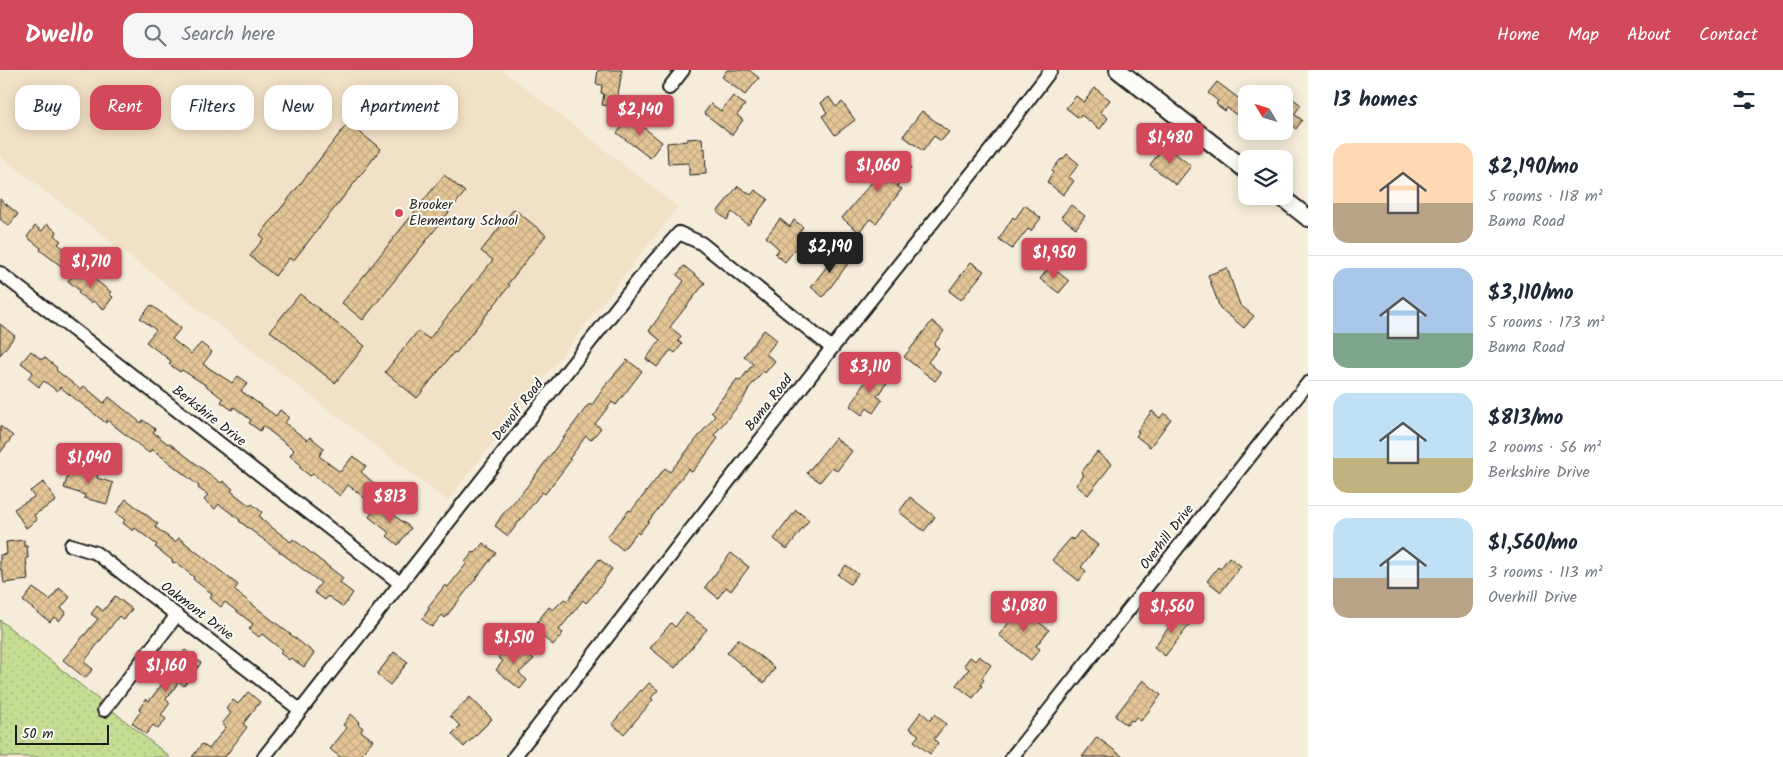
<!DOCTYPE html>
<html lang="en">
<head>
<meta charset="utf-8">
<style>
  body { margin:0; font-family:Kalam,sans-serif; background:#f6f6f7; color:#1f2937; height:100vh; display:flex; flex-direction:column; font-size:19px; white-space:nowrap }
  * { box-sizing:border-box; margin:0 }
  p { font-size:16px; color:#747a83 }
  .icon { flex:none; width:28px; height:28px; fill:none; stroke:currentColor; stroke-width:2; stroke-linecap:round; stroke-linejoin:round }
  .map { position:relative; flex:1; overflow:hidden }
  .sheet { display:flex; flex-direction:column; background:#fff; width:475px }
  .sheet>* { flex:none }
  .guide { position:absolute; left:15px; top:15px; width:475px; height:45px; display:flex; gap:10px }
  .needle { width:32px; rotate:308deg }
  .controls { position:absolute; left:1238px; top:15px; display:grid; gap:10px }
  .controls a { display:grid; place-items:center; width:55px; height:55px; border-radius:10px; background:#fff; box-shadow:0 2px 12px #0003; font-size:25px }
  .scale { position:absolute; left:15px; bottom:12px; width:94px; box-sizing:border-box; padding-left:5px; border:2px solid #1c1c1c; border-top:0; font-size:14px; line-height:18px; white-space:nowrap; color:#1c1c1c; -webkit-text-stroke:4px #fdfcf7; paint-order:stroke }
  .price { position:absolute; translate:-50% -42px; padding:0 11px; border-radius:5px; background:#d1495b; color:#fff; font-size:16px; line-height:32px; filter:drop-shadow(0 1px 2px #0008) }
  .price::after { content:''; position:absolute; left:50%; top:30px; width:15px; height:11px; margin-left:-8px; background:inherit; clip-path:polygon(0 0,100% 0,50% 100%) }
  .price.on { background:#222; color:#fff }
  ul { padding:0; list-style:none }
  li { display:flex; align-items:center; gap:15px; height:125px; padding:0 25px }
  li+li { border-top:1px solid #e0e1e3 }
  li span { display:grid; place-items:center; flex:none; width:140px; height:100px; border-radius:15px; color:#555 }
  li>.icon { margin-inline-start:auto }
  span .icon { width:60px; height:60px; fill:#fffc; stroke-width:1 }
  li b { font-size:21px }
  h2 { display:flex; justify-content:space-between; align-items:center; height:60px; padding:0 25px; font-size:21px }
  .pill { padding:0 18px; border-radius:15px; background:#fff; box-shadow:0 2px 12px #0003; font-size:18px; line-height:45px }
  .pill.on { background:#d1495b; color:#fff }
  header { display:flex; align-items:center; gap:30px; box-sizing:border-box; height:70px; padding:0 25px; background:#d1495b; color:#fff }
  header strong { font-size:24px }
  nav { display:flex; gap:28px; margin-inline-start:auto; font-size:18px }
  .search { width:350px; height:45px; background:#f6f6f7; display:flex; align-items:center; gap:12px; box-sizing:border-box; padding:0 18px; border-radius:15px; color:#747a83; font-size:19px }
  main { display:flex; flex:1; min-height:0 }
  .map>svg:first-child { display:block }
  .built { fill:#f1e1c6 }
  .grass { fill:url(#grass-dots); stroke:#707c58 }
  .building { fill:url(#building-cross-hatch); stroke:#1c1c1c }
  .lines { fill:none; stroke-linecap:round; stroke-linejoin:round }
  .minor-casing { stroke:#1c1c1c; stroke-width:16 }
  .secondary-casing { stroke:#1c1c1c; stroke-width:20 }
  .minor { stroke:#fdfcf7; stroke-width:12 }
  .secondary { stroke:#fdfcf7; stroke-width:16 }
  .poi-dot { fill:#d1495b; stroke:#fdfcf7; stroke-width:2 }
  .labels { text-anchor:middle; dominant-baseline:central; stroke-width:4; stroke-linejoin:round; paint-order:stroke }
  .poi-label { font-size:14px; fill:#1c1c1c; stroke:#fdfcf7; text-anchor:start }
  .street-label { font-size:14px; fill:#1c1c1c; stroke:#fdfcf7 }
</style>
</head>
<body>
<header>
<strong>Dwello</strong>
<div class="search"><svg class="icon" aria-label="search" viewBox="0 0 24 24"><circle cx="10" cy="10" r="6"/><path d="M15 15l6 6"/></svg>Search here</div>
<nav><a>Home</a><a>Map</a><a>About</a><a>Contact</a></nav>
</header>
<main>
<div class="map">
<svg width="1308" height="687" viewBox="0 0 1308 687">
  <defs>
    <pattern id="grass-dots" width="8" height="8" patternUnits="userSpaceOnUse" patternTransform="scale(1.25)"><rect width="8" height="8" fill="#c4dd93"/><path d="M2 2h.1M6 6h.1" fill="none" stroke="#a8bd7e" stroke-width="1.8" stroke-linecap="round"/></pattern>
    <pattern id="building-cross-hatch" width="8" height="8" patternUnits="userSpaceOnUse" patternTransform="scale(1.25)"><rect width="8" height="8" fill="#e4c697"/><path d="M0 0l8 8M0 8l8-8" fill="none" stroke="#c3aa82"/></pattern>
  </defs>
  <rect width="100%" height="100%" fill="#f6ecda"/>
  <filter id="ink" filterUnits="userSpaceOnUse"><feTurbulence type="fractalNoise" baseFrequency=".02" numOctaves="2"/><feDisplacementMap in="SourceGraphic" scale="10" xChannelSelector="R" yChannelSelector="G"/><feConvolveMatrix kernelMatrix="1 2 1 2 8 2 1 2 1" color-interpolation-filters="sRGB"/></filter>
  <g filter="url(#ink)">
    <path class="built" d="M0,0h502l176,137 -231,294 -447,-345z"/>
    <path class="grass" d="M0,550l170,137h-170z"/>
    <g class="building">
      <path d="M598,0h24l-6,37 -14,-2 2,-11 -3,-1 1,-8 -6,-1z"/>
      <path d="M727,0h22l10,8 -14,17 -23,-18z"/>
      <path d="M1217,12l29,22 -8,12 -11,-8 -2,3 -9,-7 2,-3 -10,-8z"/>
      <path d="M1095,18l15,12 -10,12 8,6 -8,11 -19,-14 -2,3 -13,-10 10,-12 8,6z"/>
      <path d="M1284,22l17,13 -7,9 8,6 -6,9 -8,-7 -4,6z"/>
      <path d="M733,26l12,9 -8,10 6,5 -11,15 -28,-22 7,-9 10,7z"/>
      <path d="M829,27l7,10 6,-5 13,18 -20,15 -13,-19 5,-3 -6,-10z"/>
      <path d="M922,41l27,21 -8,9 -7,-5 -11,15 -20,-15z"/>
      <path d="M630,47l32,25 -12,16 -33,-25z"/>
      <path d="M348,53l33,26 -88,112 -4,-3 -14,18 -25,-20 14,-18 -4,-3z"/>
      <path d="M702,68l1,11 2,-1 1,26 -17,1v-12l-21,1 -1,-21 20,-2v-2z"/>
      <path d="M1165,75l26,21 -15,19 -26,-20z"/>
      <path d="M894,84l17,14 -14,18 5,3 -26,34 -6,-4 -11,13 -17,-14 36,-43 -6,-4 12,-15 5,4z"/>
      <path d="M1067,84l12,10 -10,13 5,4 -11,14 -16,-13 6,-10 -1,-2 9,-11 1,1z"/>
      <path d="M444,105l21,17 -102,128 -21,-17z"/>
      <path d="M738,116l13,9 4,-5 13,9 -20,26 -16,-13 -5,8 -10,-8z"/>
      <path d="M0,129l18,15 -9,12 -9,-7z"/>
      <path d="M1025,135l16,13 -10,13 -3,-2 -16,20 -13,-10 14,-22 2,2z"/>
      <path d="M1071,135l14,11 -9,12 -15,-11z"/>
      <path d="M514,139l32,26 -38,49 2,1 -54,68 -2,-1 -37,46 -32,-26 33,-41 11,8 64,-79 -12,-9z"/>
      <path d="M780,149l10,8 4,-7 9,7 -5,7 6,4 -19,24 -10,-8 4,-5 -13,-12z"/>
      <path d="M47,154l10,8 -2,4 6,5 -3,3 13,10 -10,12 -21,-16 1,-2 -14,-11 8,-11 7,5z"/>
      <path d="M838,182l12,9 -27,36 -12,-10z"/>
      <path d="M971,192l13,9 -23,29 -12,-9z"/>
      <path d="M684,196l21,17 -35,44 11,9 -3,5 4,3 -7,9 -4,-3 -14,17 -11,-8 14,-19 -11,-9 35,-50 -7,-6z"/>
      <path d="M1050,196l19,15 -10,12 -19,-14z"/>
      <path d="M1227,198l13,37 14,11 -10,12 -24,-20 -12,-33z"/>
      <path d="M77,199l15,12 2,-2 17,13 -2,2 4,3 -9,12 -11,-8 -2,2 -13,-10 2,-2 -12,-10z"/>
      <path d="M300,224l65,52 -30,37 -65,-52z"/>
      <path d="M151,235l30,23 -9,11 19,15 10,-11 11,9 -9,12 29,19 6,-7 10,7 -7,8 35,25 4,-6 9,7 -4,6 22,17 3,-3 14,11 -5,8 21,16 13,-16 13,10 -5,6 15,13 -10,14 -18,-14 -8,11 -27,-22 -3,2 -11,-9 2,-2 -11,-9 4,-6 -31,-24 -3,5 -11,-8 2,-3 -17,-13 -2,3 -11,-8 2,-3 -19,-15 -22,-14 -2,2 -11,-8 2,-3 -25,-19 10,-12 -16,-12z"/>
      <path d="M932,251l12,10 -10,13 5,4 -11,14 13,11 -6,8 -31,-24z"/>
      <path d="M0,254l15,12 -15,19z"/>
      <path d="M764,260l13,10 -11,14 9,7 -10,12 -2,-2 -14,17 -6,12 -29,35 4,3 -15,21 -11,13 -4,-3 -49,65 -2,-2 -14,18 -16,-13 22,-27 2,1 34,-43 5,4 45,-56 -4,-4 26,-33 3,2 13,-17 -9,-8z"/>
      <path d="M31,281l11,9 2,-3 13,11 -1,2 25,20 3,-4 20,17 5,-6 32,26 2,-3 12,9 -2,3 15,12 1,-1 52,40 2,-2 10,8 -2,2 19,15 2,-2 10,8 -3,4 3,2 -1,1 30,23 2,-3 50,39 -3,5 13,10 -10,14 -15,-11 -3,4 -11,-8 7,-9 -82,-62 1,-1 -21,-16 -4,5 -11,-9 4,-5 -10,-7 1,-2 -47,-37 -3,4 -42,-33 -1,3 -46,-36 -3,4 -13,-10 -5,6 -11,-9 5,-6 -12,-9z"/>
      <path d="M627,290l15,11 -26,34 -4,-3 -17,22 6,4 -10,12 -5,-4 -17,23 2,1 -26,34 -3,-2 -34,44 -13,-10 7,-11 20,-22 66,-88h4l15,-22z"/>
      <path d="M877,301l12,9 -12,16 5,4 -9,13 -6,-5 -5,7 -12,-9 11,-15 -2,-1 8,-10 2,1z"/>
      <path d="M1152,341l8,7 4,-5 7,6 -21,28 -14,-11 3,-4 -2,-1z"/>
      <path d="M0,356l13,10 -13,17z"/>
      <path d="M835,368l17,13 -15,20 -5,-4 -12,15 -13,-9z"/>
      <path d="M1097,382l15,12 -24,31 -12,-10 8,-10 -3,-2z"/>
      <path d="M82,396l17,5 -2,7 16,5 -6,21 -23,-6 1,-3 -21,-7 5,-16 11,1z"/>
      <path d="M44,412l12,19 -22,14 3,5 -11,8 -12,-19 20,-12 -4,-6z"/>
      <path d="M910,427l25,20 -11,14 -25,-19z"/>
      <path d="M126,429l32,25 -3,3 20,15 4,-4 59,47 -4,5 80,63 -10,14 -13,-9 -2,2 -9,-7 2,-3 -20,-16 -3,3 -10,-8 4,-5 -28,-22 -4,5 -11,-9 2,-3 -1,-2 -18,-14 1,-2 -19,-15 -2,1 -1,-3 -17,-13 2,-2 -22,-17 -2,3 -10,-8 2,-3 -9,-7z"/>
      <path d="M379,434l32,24 -13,17 -11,-9 2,-2 -2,-3 -18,-14z"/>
      <path d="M796,440l13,10 -22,29 -13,-10z"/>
      <path d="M1080,461l18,14 -17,22 5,4 -7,10 -27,-21 19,-22 2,2z"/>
      <path d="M24,470v6h3l1,12h-2l2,22 -24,3 -2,-13h-2v-15l7,-1 -1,-12z"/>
      <path d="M483,473l13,10 -51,65 -3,-3 -10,12 -10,-8 7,-10 -1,-2 17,-22 3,2 19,-24 -2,-1 8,-10 2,1z"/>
      <path d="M731,483l18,14 -18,24 -5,-4 -8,11 -13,-11z"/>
      <path d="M1229,487l12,9 -20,26 -14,-11 11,-14 2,2z"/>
      <path d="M599,489l13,10 -17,24 -9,10 -3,-3 -24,30 4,3 -10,12 -15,-12 5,-6 -6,-5 12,-15 4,3 11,-11 3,2z"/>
      <path d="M846,495l12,9 -8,10 -12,-9z"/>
      <path d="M33,518l17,12 9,-12 11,9 -9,11 5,4 -7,9 -5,-4 -4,5 -27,-21z"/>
      <path d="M115,526l17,13 -8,11 -5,-4 -35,46 9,7 -8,9 -22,-18 35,-41 -7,-5 6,-8 6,5z"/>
      <path d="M1018,536l31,24 -13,16 4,3 -9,11 -32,-25 12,-15 -3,-2z"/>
      <path d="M686,543l21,16 -32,39 -25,-20 21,-25 4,4z"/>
      <path d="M1175,543l15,11 -25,32 -11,-9 15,-20 -3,-3z"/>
      <path d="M738,569l37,29 -11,15 -37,-30z"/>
      <path d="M515,575l19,14 -15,14 8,7 -7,9 -24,-19 7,-9 -5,-3 8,-10 4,4z"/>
      <path d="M185,580l16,13 -17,23 -5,-4 -13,17 4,4 -9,12 5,4 -8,10 -5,-4 -7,9 -14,-11 9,-12 -2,-2 7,-10 3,2 14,-18 -3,-2 8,-10v-4h3z"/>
      <path d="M394,582l14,10 -18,23 -13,-11z"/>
      <path d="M979,586l12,9 -9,13 2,2 -4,5 2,1 -9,12 -17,-13 13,-16 -5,-4 6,-8 5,4z"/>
      <path d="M1143,610l18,15 -20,26 -5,-4 -3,4 -2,-1 -4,5 -12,-9z"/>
      <path d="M649,613l9,7 -7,8 2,2 -29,34 -12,-10 29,-34 1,1z"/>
      <path d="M248,622l12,10 -17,22 4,3 -22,30h-33l10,-13 7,5 17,-22 -4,-3 9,-11 -5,-4 7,-9 5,4z"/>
      <path d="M470,627l22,22 -28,28 -12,-13 8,-8 -10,-10z"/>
      <path d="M921,642l9,8 5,-6 11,10 -12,15 4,4 -8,11 -16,-13 5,-6 -10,-7z"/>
      <path d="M351,644l9,8 -2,2 5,4 -2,3 12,9 -14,17h-19l-10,-8 17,-21 -4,-3z"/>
      <path d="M1097,667l26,20h-41z"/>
    </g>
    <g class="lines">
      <defs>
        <g id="minor">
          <path d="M669,18l14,-18"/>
          <path d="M0,203l401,311"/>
          <path d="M71,475l25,8 204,157"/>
          <path d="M104,640l73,-95"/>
          <path d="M264,687l384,-489 31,-35 22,10 131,105"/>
          <path d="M514,687l318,-409 157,-196 62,-82"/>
          <path d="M1012,687l296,-374"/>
        </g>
        <g id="secondary">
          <path d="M1118,0l128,100"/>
          <path d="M1280,126l28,22"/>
        </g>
      </defs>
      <use href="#minor" class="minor-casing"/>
      <use href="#secondary" class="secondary-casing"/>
      <use href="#minor" class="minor"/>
      <use href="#secondary" class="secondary"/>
    </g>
  </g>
  <circle class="poi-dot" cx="399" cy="143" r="5"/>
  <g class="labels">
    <g class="poi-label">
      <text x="409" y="135">Brooker<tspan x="409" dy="16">Elementary School</tspan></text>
    </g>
    <g class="street-label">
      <text transform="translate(769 333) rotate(-52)">Bama Road</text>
      <text transform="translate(518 340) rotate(-52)">Dewolf Road</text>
      <text transform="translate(209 346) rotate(38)">Berkshire Drive</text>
      <text transform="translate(1167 467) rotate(-52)">Overhill Drive</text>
      <text transform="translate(197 541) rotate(37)">Oakmont Drive</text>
    </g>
  </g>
</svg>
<div class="controls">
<a><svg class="needle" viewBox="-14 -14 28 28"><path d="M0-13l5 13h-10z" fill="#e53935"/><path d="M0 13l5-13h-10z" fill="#747a83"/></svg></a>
<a><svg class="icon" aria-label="layers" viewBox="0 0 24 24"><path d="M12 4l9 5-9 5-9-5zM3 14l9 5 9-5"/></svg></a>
</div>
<div class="scale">50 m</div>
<b class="price" style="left:640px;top:67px">$2,140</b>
<b class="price" style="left:1170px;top:95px">$1,480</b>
<b class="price" style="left:878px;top:123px">$1,060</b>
<b class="price on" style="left:830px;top:204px">$2,190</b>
<b class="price" style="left:1054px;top:210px">$1,950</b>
<b class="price" style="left:91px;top:219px">$1,710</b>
<b class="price" style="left:870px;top:324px">$3,110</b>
<b class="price" style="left:89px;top:415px">$1,040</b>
<b class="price" style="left:390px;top:454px">$813</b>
<b class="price" style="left:1024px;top:563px">$1,080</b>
<b class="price" style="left:1172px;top:564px">$1,560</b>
<b class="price" style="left:514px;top:595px">$1,510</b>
<b class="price" style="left:166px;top:623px">$1,160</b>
<div class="guide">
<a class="pill">Buy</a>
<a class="pill on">Rent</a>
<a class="pill">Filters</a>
<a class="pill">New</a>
<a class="pill">Apartment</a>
</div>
</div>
<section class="sheet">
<h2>13 homes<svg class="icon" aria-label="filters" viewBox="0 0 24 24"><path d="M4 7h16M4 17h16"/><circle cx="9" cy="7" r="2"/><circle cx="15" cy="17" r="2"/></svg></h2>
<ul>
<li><span style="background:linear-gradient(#ffd9b3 60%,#b9a48a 0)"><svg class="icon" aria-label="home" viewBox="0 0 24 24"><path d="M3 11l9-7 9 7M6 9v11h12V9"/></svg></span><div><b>$2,190/mo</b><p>5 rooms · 118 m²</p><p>Bama Road</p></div></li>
<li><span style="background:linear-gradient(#a9c7e8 65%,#7fa58c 0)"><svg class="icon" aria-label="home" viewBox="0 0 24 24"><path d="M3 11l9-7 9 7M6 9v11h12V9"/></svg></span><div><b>$3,110/mo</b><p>5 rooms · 173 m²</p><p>Bama Road</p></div></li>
<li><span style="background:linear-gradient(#bfe0f5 65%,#c2b280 0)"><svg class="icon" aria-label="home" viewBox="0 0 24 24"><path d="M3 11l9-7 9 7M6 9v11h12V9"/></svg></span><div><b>$813/mo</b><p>2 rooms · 56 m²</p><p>Berkshire Drive</p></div></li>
<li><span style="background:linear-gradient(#bfe0f5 60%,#b9a48a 0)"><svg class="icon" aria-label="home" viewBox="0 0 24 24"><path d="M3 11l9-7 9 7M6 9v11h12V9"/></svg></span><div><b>$1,560/mo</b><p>3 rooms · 113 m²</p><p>Overhill Drive</p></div></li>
</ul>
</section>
</main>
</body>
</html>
